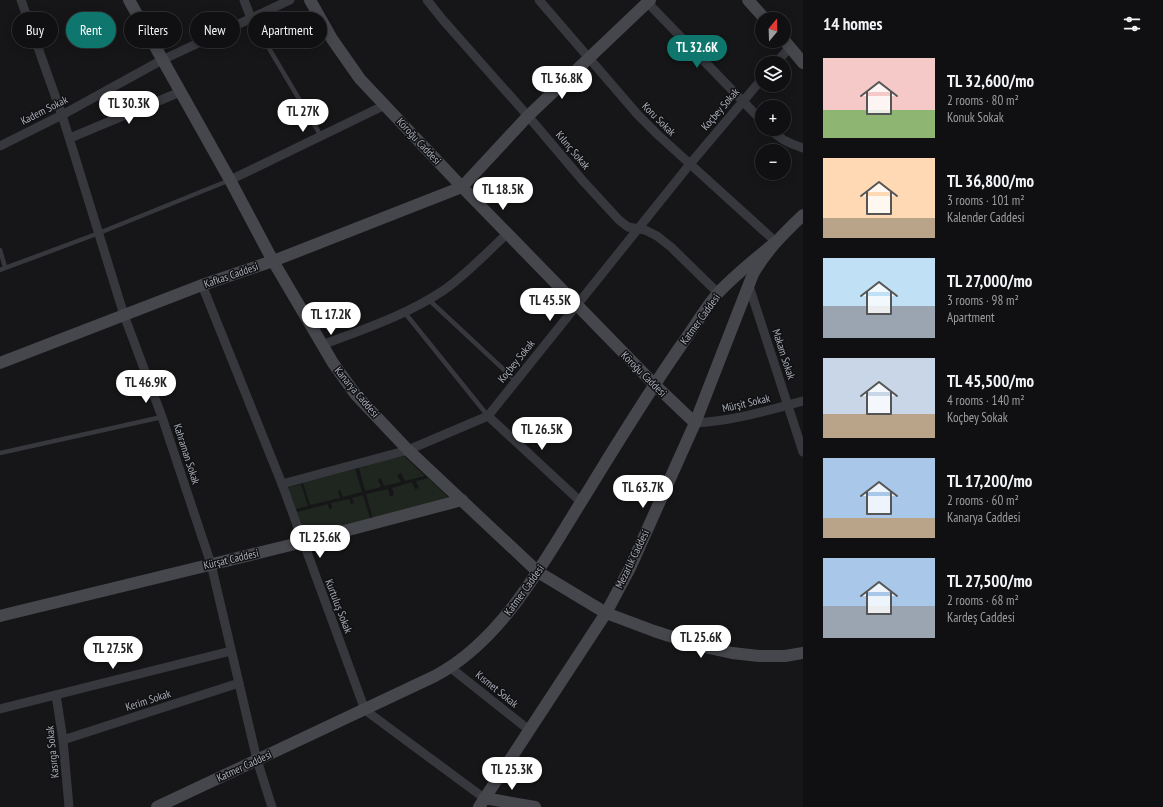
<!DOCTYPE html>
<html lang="en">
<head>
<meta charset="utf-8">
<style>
  body { margin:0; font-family:"PT Sans Narrow",sans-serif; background:#19191b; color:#f1f3f6; height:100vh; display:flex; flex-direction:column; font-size:15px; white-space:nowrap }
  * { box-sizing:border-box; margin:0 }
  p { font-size:13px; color:#9c9d9f }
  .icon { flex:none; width:22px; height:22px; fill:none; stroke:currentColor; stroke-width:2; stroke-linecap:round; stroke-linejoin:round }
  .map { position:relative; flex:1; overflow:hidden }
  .drawer { display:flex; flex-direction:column; background:#101012; width:360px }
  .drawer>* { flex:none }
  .banner { position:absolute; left:12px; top:12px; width:380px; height:36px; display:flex; gap:8px }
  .needle { width:26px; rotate:19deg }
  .fabs { position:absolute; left:755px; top:12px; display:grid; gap:8px }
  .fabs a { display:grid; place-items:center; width:36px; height:36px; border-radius:50%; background:#101012; box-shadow:0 2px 10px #0003,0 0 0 1px #303032; font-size:20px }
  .price { position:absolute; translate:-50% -34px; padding:0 9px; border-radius:14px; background:#fff; color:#222; font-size:13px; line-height:26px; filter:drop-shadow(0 1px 2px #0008) }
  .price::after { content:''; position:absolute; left:50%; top:24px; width:12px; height:9px; margin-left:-6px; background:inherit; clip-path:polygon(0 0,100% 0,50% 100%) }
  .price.selected { background:#0f766e; color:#fff }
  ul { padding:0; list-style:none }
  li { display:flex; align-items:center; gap:12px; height:100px; padding:0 20px }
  li span { display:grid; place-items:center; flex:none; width:112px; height:80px; border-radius:0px; color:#555 }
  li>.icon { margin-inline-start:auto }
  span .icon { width:48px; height:48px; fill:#fffc; stroke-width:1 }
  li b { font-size:17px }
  h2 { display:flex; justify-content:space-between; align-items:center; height:48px; padding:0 20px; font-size:17px }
  .tag { padding:0 14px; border-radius:18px; background:#101012; box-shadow:0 2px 10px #0003,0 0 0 1px #303032; font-size:14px; line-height:36px }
  .tag.selected { background:#0f766e; color:#fff }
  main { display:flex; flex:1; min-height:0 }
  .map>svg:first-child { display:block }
  .green { fill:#1e261f }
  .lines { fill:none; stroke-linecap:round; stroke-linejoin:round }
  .lane { stroke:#37383d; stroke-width:4.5 }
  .street { stroke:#37383d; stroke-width:9 }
  .secondary { stroke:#45474d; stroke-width:12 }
  .labels { text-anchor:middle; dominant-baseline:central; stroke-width:3; stroke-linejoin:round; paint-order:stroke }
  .street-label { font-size:11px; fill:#a8adb8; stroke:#111113 }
</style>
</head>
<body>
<main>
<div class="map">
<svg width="803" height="807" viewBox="0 0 803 807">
  <rect width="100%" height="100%" fill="#161618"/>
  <g class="green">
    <path d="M403,455l22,21 -20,5 -4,-8 -4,2 4,7 -17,4 -3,-8 -3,2 3,7 -16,4 -6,-23z"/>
    <path d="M355,469l7,23 -19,5 -3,-7 -2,1 2,7 -30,7 -7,-22z"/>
    <path d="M428,478l21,20 -76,22 -7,-26 22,-5 2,7 4,-1 -2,-7 20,-6 3,7 4,-1 -3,-7z"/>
    <path d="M301,484l7,22 -12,3 -8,-20 1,-2z"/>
    <path d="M363,495l8,26 -64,15 -10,-24 31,-8 1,5 3,-1 -1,-5 18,-4 2,5 3,-1 -2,-5z"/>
  </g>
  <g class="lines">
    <g class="lane">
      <path d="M251,18l70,118"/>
      <path d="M0,250l5,17"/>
      <path d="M0,270l99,-37 131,-53"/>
      <path d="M428,299l88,82"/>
      <path d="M405,313l83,103"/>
      <path d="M0,453l162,-36"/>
    </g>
    <g class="street">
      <path d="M21,0l41,115 62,200 38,102 49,147 46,196 15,47"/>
      <path d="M244,0l7,18"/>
      <path d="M427,0l16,20 85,96 55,65 36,39 9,7 17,3 12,6 14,11 47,46"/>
      <path d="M539,0l99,115 19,19 119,108"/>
      <path d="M647,2l115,119"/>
      <path d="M776,63l14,-16"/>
      <path d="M770,129c9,10 20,15 33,19"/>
      <path d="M70,138l110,-46"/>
      <path d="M0,146l62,-31 100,-55 128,-60"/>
      <path d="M230,180l155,-75"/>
      <path d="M202,285l80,199 83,226 119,88"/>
      <path d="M749,286l54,166"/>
      <path d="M322,345c42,-16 85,-30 122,-55 23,-16 43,-38 64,-57"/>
      <path d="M488,416l93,86"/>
      <path d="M695,423c37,-2 72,-12 108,-22"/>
      <path d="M282,484l126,-34 80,-34 202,-252 72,-85"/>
      <path d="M451,668l78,62"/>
      <path d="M56,695l7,45 6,67"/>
      <path d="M0,709l231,-58"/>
      <path d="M63,740l176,-57"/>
    </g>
    <g class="secondary">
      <path d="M129,0l101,180 43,81 60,102 23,32 52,55 130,122 68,41 48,18 46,15 32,7 27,3h26l18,-3"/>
      <path d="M310,0l22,39 28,40 102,108 192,197 41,39"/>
      <path d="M748,0l17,19"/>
      <path d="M784,40l19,23"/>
      <path d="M0,363l202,-78 71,-24 189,-74 66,-71 122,-116"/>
      <path d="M0,616l303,-74 159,-42"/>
      <path d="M484,798l51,9"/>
      <path d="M157,807l278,-131c65,-34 106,-109 143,-169 34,-55 67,-110 104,-163 12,-16 24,-38 37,-52 17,-18 37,-34 57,-50"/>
      <path d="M479,807l127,-194 24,-45 65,-145 58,-149c13,-23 31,-41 50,-59"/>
    </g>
  </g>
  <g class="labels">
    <g class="street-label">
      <text transform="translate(720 109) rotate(-49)">Koçbey Sokak</text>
      <text transform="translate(44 110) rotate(-27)">Kadem Sokak</text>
      <text transform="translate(659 119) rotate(45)">Koru Sokak</text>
      <text transform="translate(419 141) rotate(47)">Köroğu Caddesi</text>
      <text transform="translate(573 150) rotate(50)">Kılınç Sokak</text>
      <text transform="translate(231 275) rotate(-19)">Kafkas Caddesi</text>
      <text transform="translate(700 319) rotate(-54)">Katmer Caddesi</text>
      <text transform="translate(784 354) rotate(72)">Makam Sokak</text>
      <text transform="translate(516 361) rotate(-51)">Koçbey Sokak</text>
      <text transform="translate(644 374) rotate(45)">Köroğu Caddesi</text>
      <text transform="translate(357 392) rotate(50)">Kanarya Caddesi</text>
      <text transform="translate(746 403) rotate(-13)">Mürşit Sokak</text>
      <text transform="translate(187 454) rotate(72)">Kahraman Sokak</text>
      <text transform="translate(231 559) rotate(-13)">Kürşat Caddesi</text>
      <text transform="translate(632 559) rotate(-64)">Mezarlık Caddesi</text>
      <text transform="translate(524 590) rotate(-54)">Katmer Caddesi</text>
      <text transform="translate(339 606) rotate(69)">Kurtuluş Sokak</text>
      <text transform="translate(497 689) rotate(39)">Kısmet Sokak</text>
      <text transform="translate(148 700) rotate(-18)">Kerim Sokak</text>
      <text transform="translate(52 752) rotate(-96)">Kasırga Sokak</text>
      <text transform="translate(244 766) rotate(-25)">Katmer Caddesi</text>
    </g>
  </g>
</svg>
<div class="fabs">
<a><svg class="needle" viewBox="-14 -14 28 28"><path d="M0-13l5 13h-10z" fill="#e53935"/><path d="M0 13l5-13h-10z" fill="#9c9d9f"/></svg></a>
<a><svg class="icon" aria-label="layers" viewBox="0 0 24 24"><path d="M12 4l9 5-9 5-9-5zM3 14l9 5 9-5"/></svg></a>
<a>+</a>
<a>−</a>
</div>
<b class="price selected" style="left:697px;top:69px">TL 32.6K</b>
<b class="price" style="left:562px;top:100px">TL 36.8K</b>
<b class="price" style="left:129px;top:125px">TL 30.3K</b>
<b class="price" style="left:303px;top:133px">TL 27K</b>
<b class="price" style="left:503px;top:211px">TL 18.5K</b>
<b class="price" style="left:550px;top:322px">TL 45.5K</b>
<b class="price" style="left:331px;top:336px">TL 17.2K</b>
<b class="price" style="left:146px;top:404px">TL 46.9K</b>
<b class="price" style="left:542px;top:451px">TL 26.5K</b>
<b class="price" style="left:643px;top:509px">TL 63.7K</b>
<b class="price" style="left:320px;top:559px">TL 25.6K</b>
<b class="price" style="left:701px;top:659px">TL 25.6K</b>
<b class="price" style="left:113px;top:670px">TL 27.5K</b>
<b class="price" style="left:512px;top:791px">TL 25.3K</b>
<div class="banner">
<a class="tag">Buy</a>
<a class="tag selected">Rent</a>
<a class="tag">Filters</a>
<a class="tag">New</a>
<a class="tag">Apartment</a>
</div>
</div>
<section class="drawer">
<h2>14 homes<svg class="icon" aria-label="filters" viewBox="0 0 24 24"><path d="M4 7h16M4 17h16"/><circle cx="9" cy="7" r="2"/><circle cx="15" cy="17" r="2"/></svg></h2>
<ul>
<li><span style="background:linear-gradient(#f6c9c9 65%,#8fb573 0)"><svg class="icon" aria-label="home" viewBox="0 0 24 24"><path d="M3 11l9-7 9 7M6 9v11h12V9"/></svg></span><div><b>TL 32,600/mo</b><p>2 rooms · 80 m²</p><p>Konuk Sokak</p></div></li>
<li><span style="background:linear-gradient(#ffd9b3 75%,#b9a48a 0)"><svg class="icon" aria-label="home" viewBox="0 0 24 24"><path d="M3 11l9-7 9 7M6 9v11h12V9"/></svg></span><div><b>TL 36,800/mo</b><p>3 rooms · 101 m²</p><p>Kalender Caddesi</p></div></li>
<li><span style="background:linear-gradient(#bfe0f5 60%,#9aa5b1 0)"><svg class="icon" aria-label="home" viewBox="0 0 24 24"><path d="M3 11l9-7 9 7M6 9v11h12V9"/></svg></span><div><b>TL 27,000/mo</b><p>3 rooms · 98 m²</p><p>Apartment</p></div></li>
<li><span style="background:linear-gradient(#c9d6e8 70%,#b9a48a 0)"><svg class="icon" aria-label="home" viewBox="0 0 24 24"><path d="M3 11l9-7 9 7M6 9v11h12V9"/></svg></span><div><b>TL 45,500/mo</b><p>4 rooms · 140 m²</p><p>Koçbey Sokak</p></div></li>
<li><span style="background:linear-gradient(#a9c7e8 75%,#b9a48a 0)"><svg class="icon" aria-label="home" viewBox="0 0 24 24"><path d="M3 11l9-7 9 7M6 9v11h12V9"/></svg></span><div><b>TL 17,200/mo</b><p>2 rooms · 60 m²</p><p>Kanarya Caddesi</p></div></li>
<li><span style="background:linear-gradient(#a9c7e8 60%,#9aa5b1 0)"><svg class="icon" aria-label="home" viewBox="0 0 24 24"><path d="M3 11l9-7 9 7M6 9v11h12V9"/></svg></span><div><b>TL 27,500/mo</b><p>2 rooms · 68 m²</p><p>Kardeş Caddesi</p></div></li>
</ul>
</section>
</main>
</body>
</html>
